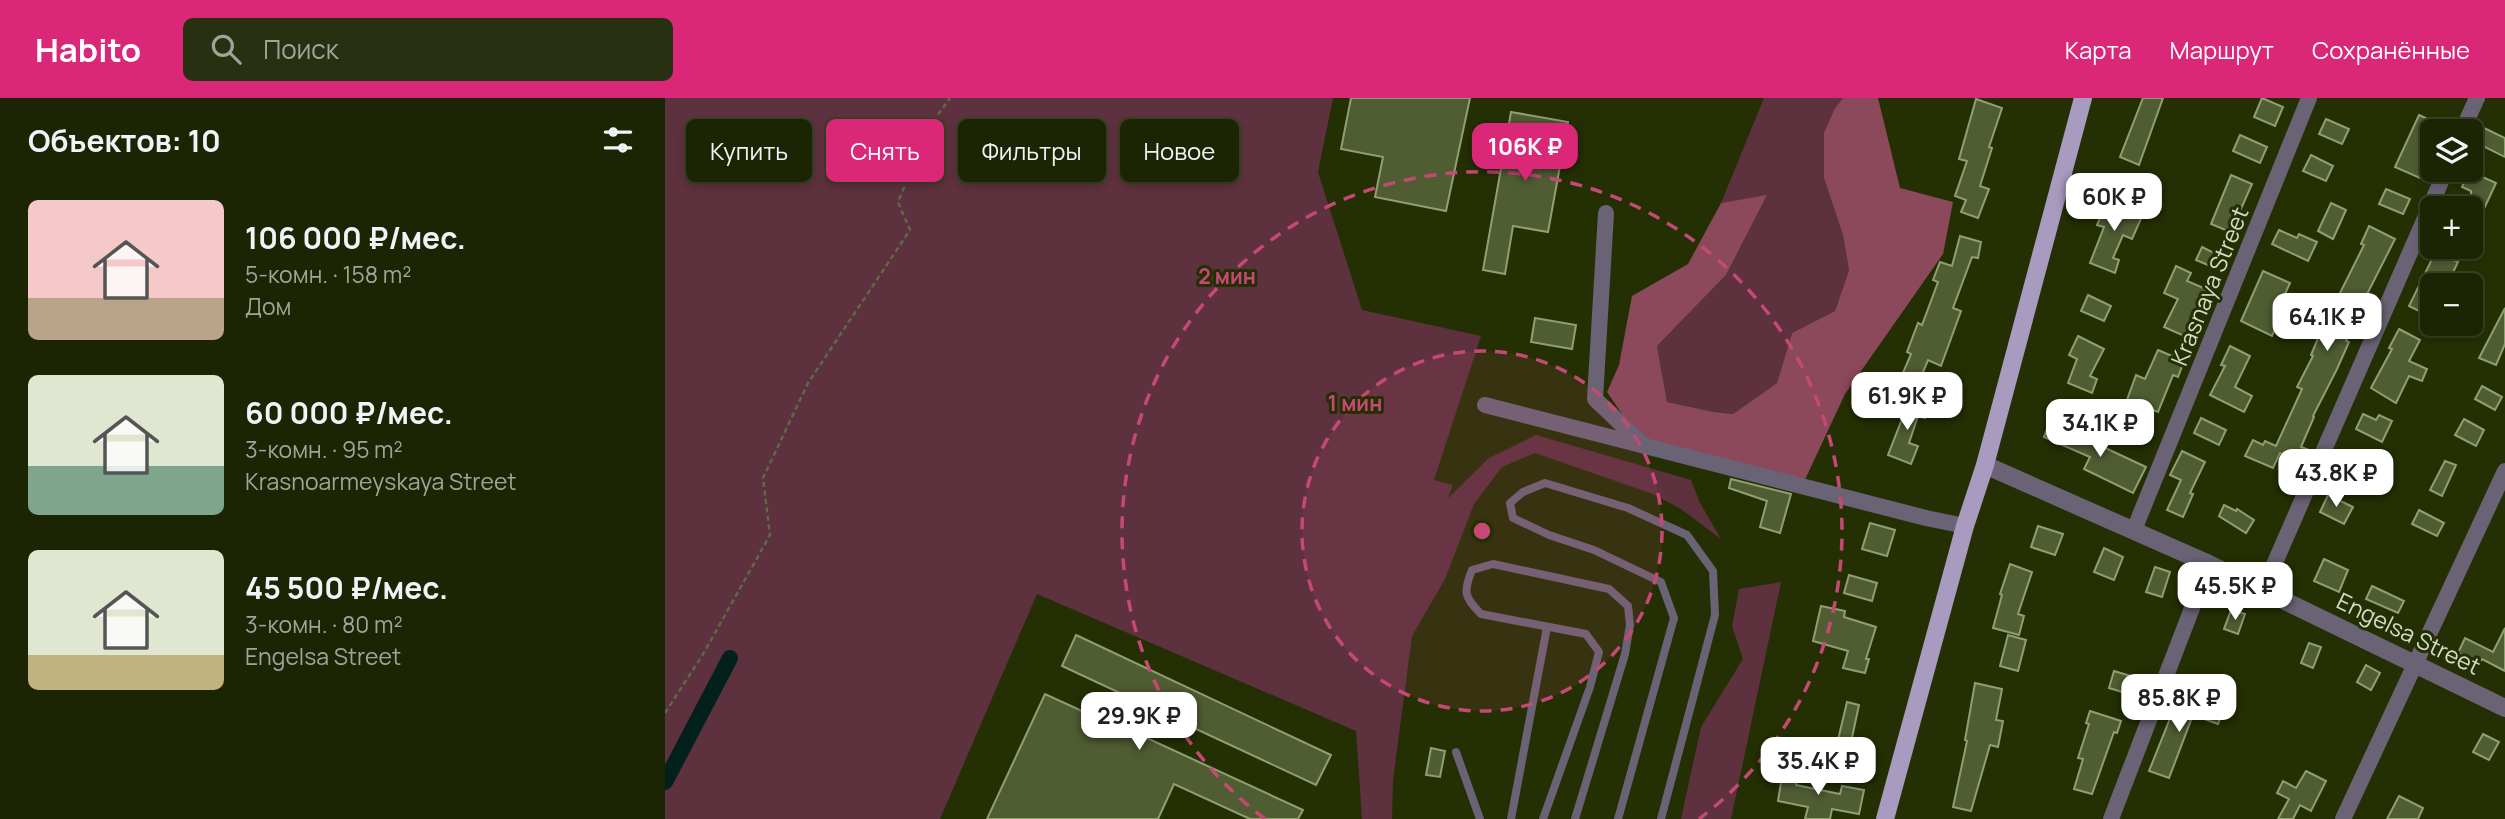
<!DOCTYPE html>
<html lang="ru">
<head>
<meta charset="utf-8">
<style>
  body { margin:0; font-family:Manrope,sans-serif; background:#283012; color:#f1f3f6; height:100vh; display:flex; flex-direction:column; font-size:26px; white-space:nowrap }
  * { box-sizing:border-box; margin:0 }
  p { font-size:23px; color:#a0a49a }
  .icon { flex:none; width:38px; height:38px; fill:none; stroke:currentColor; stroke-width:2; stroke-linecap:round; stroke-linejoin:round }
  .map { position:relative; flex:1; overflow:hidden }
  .sheet { display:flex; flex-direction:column; background:#1b2403; width:665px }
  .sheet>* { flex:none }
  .top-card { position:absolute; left:21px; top:21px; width:665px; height:63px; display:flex; gap:14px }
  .tools { position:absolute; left:1755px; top:21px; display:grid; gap:14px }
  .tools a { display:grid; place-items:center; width:63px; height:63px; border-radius:10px; background:#1b2403; box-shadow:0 4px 10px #0003,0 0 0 2px #394125; font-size:35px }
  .price { position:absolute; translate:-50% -60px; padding:0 16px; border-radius:14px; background:#fff; color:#222; font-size:23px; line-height:46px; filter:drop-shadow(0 2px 4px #0008) }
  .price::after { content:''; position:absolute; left:50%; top:42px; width:21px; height:16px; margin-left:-10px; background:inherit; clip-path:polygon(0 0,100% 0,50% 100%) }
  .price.on { background:#db2777; color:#fff }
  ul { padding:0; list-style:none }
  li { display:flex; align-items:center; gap:21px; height:175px; padding:0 28px }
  li span { display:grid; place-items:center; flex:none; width:196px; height:140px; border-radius:10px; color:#555 }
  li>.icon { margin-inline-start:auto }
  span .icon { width:84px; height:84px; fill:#fffc; stroke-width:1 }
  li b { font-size:30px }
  h2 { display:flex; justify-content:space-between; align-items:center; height:84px; padding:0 28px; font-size:30px }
  .chip { padding:0 24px; border-radius:10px; background:#1b2403; box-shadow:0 4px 10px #0003,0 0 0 2px #394125; font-size:24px; line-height:63px }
  .chip.on { background:#db2777; color:#fff }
  header { display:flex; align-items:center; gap:42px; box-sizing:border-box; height:98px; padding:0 35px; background:#db2777; color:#fff }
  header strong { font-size:33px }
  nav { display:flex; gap:38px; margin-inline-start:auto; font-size:24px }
  .search { width:490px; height:63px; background:#283012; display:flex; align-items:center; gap:18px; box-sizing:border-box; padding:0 24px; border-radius:10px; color:#a0a49a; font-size:26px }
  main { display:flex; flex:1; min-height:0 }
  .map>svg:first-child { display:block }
  .green { fill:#5d313d }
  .forest { fill:#8b495b }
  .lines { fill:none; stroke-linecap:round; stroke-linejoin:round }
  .canal { stroke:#02201c; stroke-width:16 }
  .building { fill:#505d33; stroke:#909f72; stroke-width:2 }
  .path { stroke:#5f6a45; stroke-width:2.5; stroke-dasharray:5 3.5; stroke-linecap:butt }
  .service { stroke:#6a6375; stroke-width:8 }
  .minor { stroke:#6a6375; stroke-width:16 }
  .tertiary { stroke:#6a6375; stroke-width:18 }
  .primary { stroke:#a99abf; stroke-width:18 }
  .ring { fill:none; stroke:#c64975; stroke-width:3.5; stroke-dasharray:12 9 }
  .labels { text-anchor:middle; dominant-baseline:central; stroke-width:6; stroke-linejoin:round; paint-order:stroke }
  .street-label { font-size:23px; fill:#d3dcc4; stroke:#243004 }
  .centre { fill:#c64975; stroke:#243004; stroke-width:3.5 }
  .ring-label { font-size:21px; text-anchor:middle; font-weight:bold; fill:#c64975; stroke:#243004; stroke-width:6; stroke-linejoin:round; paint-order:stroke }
</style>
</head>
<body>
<header>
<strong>Habito</strong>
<div class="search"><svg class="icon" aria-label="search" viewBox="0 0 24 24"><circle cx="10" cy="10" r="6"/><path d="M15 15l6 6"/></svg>Поиск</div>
<nav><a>Карта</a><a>Маршрут</a><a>Сохранённые</a></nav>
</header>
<main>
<section class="sheet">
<h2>Объектов: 10<svg class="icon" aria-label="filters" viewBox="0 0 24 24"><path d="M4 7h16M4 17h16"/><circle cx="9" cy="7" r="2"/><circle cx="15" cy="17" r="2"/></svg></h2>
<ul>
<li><span style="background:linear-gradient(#f6c9c9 70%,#b9a48a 0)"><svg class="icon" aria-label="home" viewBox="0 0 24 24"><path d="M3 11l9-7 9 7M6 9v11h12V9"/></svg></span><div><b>106 000 ₽/мес.</b><p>5-комн. · 158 m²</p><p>Дом</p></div></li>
<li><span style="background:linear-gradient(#dfe7d0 65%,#7fa58c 0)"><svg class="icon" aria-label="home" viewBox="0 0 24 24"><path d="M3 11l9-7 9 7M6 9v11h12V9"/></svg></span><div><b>60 000 ₽/мес.</b><p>3-комн. · 95 m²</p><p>Krasnoarmeyskaya Street</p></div></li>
<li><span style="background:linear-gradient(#dfe7d0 75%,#c2b280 0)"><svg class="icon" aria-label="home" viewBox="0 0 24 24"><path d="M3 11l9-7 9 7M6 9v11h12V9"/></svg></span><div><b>45 500 ₽/мес.</b><p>3-комн. · 80 m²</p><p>Engelsa Street</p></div></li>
</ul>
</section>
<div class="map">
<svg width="1840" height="721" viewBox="0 0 1840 721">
  <rect width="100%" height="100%" fill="#243004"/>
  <g class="green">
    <path d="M0,0h668l-15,74 44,138 119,26 -47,144 19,5 -5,13 41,-40 47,-23 155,45 9,23 21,36 -40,-30 -28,-15 -118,-41 -33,14 -28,37 -29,75 -33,57 -19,144 -1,39h-30l-6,-88 -319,-137 -97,225h-275z"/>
    <path d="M1099,0h79l-8,10 -11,70 19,57 6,35 -14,41 -43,22 -15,50 -44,31 -19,-2 -47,-10 -10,-56 69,-71 40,-79 -45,7z"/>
    <path d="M1116,484l-50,237h-50l20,-92 42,-68 -11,-33 7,-37z"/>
  </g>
  <path class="forest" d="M1178,0h35l22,90 53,14 -10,52 -98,140 -43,92 -158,-40 -37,-54 12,-27 13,-69 56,-32 33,-61 46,-8 -41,80 -69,71 10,56 47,10 19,2 44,-31 15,-50 43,-22 14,-41 -6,-35 -19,-57v-45l11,-25z"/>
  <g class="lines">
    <path class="canal" d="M0,684l65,-124"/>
  </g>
  <g class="building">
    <path d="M686,0h119l-24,113 -71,-14 8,-40 -42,-8z"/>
    <path d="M1478,0h20l-24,67 -19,-8z"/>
    <path d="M1597,0l21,9 -8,19 -21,-9z"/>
    <path d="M1311,1l26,9 -13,39 3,1 -12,38 9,3 -11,29 -17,-6 5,-12 -11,-4 12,-35 -8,-2z"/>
    <path d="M846,14l57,10 -20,110 -35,-6 -8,48 -22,-4z"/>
    <path d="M1754,17l33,15 -19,1v17l-13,30 -25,-11z"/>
    <path d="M1661,21l23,10 -7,15 -23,-10z"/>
    <path d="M1819,30l21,10v19l-28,-14z"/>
    <path d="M1575,37l27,12 -7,16 -27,-12z"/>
    <path d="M1646,57l22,11 -7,15 -23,-10z"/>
    <path d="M1804,73l27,12 -13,28 -12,-5v-15l-9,-4z"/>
    <path d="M1566,77l21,9 -12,27 4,2 -9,21 -24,-10z"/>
    <path d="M1721,91l24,10 -7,15 -24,-10z"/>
    <path d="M1443,101l35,15 -11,25 -9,-4 -10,23 6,2 -4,13 -25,-10 14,-36 -7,-2z"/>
    <path d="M1666,105l15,7 -13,29 -15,-8z"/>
    <path d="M1704,128l26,13 -34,67 2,1 -17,34 3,1 -12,27 -24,47 1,1 -13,30 11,4 -6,13 -26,-11 -7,15 -28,-12 8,-16 10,5 2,-4 11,5 26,-57 -5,-2 16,-31 -2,-1 10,-24 43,-86 -3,-1z"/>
    <path d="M1614,132l18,8 2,-4 18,8 -9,19 -36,-17z"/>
    <path d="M1295,138l21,6 -3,16 -6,-1 -19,51 8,3 -20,55 -13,-6 -14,34 -17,-7 14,-33 -4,-2 11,-29 4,2 16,-43 -5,-2 7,-18 12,4z"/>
    <path d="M1537,149l20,10 -5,12 -21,-9z"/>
    <path d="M1771,153l22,11 -11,23h-19l5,3v30l-24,-12z"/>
    <path d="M1511,168l15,7 -4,8 19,8 -16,33 8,4 -7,13 -27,-12 14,-28 -14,-6z"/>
    <path d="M1598,173l27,12 -14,31 5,2 -9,20 -31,-15z"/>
    <path d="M1423,197l23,11 -7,15 -23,-10z"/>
    <path d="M1840,210v36l-9,21 -17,-7z"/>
    <path d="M870,220l41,7 -4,24 -41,-7z"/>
    <path d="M1734,231l21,11 -11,21 18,8 -5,12 -13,-5 -13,27 -25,-15 21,-39 -3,-1z"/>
    <path d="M1413,238l26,13 -14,27 7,3 -5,14 -24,-10 9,-24 -8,-4z"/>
    <path d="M1565,248l20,10 -15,31 17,9 -8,16 -34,-17 15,-29 -4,-1z"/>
    <path d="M1493,252l26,11 -6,16 -5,-2 -15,37 -31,-12 9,-25 9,4z"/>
    <path d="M1817,288l20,11 -7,13 -20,-11z"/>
    <path d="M1242,302l22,6 -4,12 -7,-2 -9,27 9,3 -7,18 -23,-9 14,-36z"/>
    <path d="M1698,316l13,6 3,-5 13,6 -10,21 -26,-13z"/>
    <path d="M1536,320l25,12 -7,15 -25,-12z"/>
    <path d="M1799,321l20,11 -8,16 -21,-11z"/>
    <path d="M1385,324l96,45 -13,26 -49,-24 6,-12 -46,-20z"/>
    <path d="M1517,353l23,11 -15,31 3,1 -10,23 -16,-7 14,-30 -11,-5z"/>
    <path d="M1780,363l11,4 -14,31 -12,-6z"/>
    <path d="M1066,381l60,15 -11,39 -20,-6 7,-26 -38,-13z"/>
    <path d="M1663,397l25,12 -9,17 -24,-12z"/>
    <path d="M1559,407l12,6 1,-2 17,11 -8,13 -27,-17z"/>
    <path d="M1754,412l25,13 -7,13 -25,-12z"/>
    <path d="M1205,425l25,7 -8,26 -25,-7z"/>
    <path d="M1373,428l25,8 -8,21 -24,-8z"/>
    <path d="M1439,450l19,9 -9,23 -20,-8z"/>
    <path d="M1659,461l24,11 -9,22 -25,-11z"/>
    <path d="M1345,466l22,8 -14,42 6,2 -5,19 -26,-7 9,-33 -2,-1z"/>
    <path d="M1490,469l15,5 -8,25 -16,-5z"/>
    <path d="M1184,477l28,8 -5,18 -28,-8z"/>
    <path d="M1707,488l32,15 -6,12 -32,-14z"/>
    <path d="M1156,508l24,5 -1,6 32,10 -10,32h3l-4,14 -22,-5 5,-17 -35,-10z"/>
    <path d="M1566,512l14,4 -7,20 -14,-5z"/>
    <path d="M1840,530v43l-23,-12 -2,4 -22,-10 7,-15 28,14z"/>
    <path d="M411,537l255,120 -15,30 -167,-78 -13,26 167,77 -5,9h-48l-76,-35 -16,35h-171l58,-125 61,28 14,-29 -58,-27z"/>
    <path d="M1343,537l18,5 -8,31 -18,-5z"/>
    <path d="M1644,545l12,4 -8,21 -12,-5z"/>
    <path d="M1701,567l14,8 -9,17 -14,-8z"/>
    <path d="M1449,573l20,6 -5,17 -20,-6z"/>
    <path d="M1310,585l27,6 -6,31 7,1 -5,26 -8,-2 -19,66 -18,-4 14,-66 -2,-1z"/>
    <path d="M1514,598l43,18 -4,10 -25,-9 -24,63 -20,-7z"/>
    <path d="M1182,604l12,3 -9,42 -13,-3z"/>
    <path d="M1425,613l31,10 -4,12 -3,-1 -22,62 -18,-5 9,-30 -5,-1 11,-34 -3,-1z"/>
    <path d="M1818,636l16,8 -10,18 -16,-8z"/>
    <path d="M766,650l14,3 -5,26 -14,-2z"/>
    <path d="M1119,666l16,3 -4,18 44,9 2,-8 22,4 -5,24 -27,-5 -2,10h-25l3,-12 -30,-6z"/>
    <path d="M1641,673l20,10 -15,30 -11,-6 -7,14h-15l11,-20 -12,-6 6,-12 13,7z"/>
    <path d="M1734,698l24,12 -5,11h-31z"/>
  </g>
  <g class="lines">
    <path class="path" d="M0,615l37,-57 68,-121 -7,-57 45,-95 102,-153 -12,-28 34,-79 18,-25"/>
    <g class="service">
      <path d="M791,654l24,67"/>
      <path d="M846,721l36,-192"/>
      <path d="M878,721l47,-132 9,-35 -13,-18 -105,-20c-17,-17 -18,-22 -9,-44l21,-6 116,25 19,17 2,19 -5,29 -50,165"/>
      <path d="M953,721l56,-201 -13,-36 -67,-32 -45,-15 -36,-17 -3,-15 13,-11 22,-9 83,25 59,27 26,36 2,44 -54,204"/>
    </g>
    <g class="minor">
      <path d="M1797,33l15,-33"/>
      <path d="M941,115l-11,186 47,45"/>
      <path d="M820,307l441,113 39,8"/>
      <path d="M1469,432l175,-432"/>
      <path d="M1598,492l183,-420"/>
      <path d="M1446,721l98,-255"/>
      <path d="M1678,721l162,-348"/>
    </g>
    <path class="tertiary" d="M1320,367l224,99 296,144"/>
    <path class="primary" d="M1220,721l80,-293 20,-61 98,-367"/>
  </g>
  <circle cx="817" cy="433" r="180" fill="#c64975" fill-opacity=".12"/>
  <g class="ring">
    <circle cx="817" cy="433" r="180"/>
    <path d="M600 721A360 360 0 1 1 1034 721"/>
  </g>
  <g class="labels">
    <g class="street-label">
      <text transform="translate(1544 188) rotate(-68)">Krasnaya Street</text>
      <text transform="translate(1744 535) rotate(26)">Engelsa Street</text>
    </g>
  </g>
  <circle cx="817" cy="433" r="10" class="centre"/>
  <g class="ring-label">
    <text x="562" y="186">2 мин</text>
    <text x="690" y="313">1 мин</text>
  </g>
</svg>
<div class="tools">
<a><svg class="icon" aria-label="layers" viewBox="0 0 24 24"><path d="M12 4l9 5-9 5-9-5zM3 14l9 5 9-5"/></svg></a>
<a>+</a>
<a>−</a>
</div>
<b class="price on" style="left:860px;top:85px">106K ₽</b>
<b class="price" style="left:1449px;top:135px">60K ₽</b>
<b class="price" style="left:1662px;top:255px">64.1K ₽</b>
<b class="price" style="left:1242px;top:334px">61.9K ₽</b>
<b class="price" style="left:1435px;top:361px">34.1K ₽</b>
<b class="price" style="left:1671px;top:411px">43.8K ₽</b>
<b class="price" style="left:1570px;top:524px">45.5K ₽</b>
<b class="price" style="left:1514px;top:636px">85.8K ₽</b>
<b class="price" style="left:474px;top:654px">29.9K ₽</b>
<b class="price" style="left:1153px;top:699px">35.4K ₽</b>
<div class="top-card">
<a class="chip">Купить</a>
<a class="chip on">Снять</a>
<a class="chip">Фильтры</a>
<a class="chip">Новое</a>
</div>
</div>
</main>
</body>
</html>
